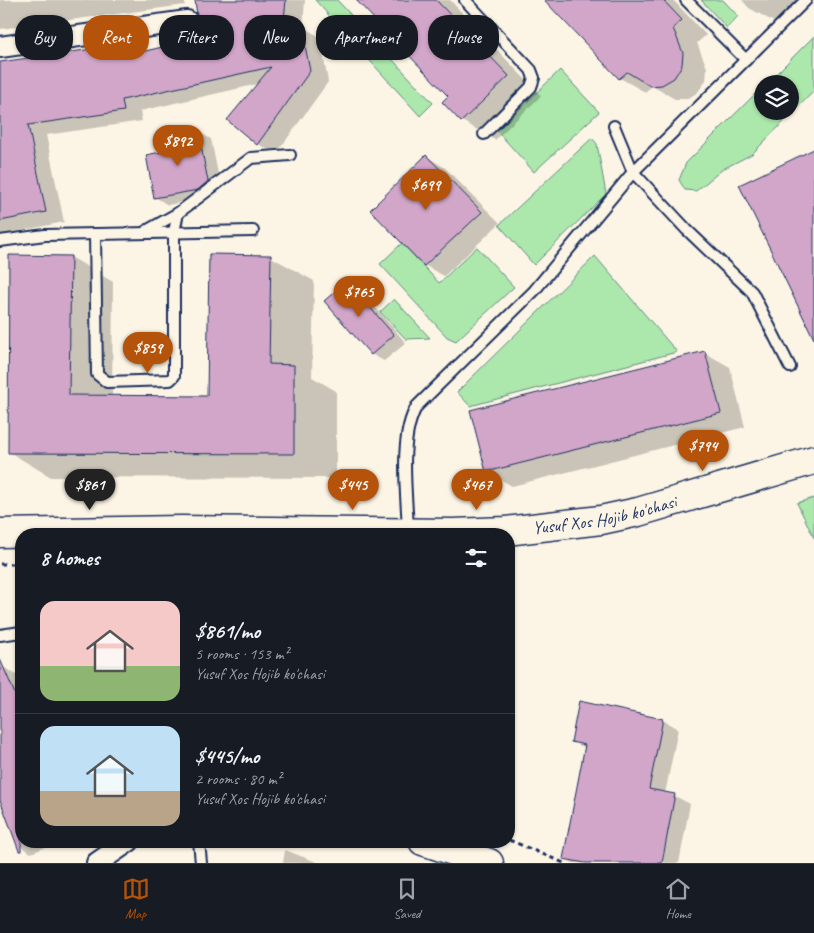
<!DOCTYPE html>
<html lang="en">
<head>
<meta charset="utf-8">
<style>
  body { margin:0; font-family:Caveat,sans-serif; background:#20242c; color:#f1f3f6; height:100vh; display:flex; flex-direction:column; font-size:19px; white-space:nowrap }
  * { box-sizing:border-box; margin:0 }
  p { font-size:16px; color:#9ea1a6 }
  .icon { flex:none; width:28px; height:28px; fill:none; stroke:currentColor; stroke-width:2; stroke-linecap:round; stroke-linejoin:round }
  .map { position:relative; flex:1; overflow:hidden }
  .drawer { position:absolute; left:15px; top:528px; width:500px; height:320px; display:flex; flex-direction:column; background:#171b24; border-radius:20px; box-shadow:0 1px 4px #0004 }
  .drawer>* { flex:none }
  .guide { position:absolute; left:15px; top:15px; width:500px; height:45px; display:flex; gap:10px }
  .fabs { position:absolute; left:754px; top:75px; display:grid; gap:10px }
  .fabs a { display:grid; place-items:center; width:45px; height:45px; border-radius:50%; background:#171b24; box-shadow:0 1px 4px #0004; font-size:25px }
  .price { position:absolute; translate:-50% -42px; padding:0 11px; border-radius:18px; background:#b45309; color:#fff; font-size:16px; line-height:32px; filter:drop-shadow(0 1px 2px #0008) }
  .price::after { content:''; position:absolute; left:50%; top:30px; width:15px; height:11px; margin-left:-8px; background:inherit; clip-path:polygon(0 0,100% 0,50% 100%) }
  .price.current { background:#222; color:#fff }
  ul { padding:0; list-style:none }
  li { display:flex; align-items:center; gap:15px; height:125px; padding:0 25px }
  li+li { border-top:1px solid #363941 }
  li span { display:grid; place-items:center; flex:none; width:140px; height:100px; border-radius:15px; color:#555 }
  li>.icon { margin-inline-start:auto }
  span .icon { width:60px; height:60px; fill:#fffc; stroke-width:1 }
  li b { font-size:21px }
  h2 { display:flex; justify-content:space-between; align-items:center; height:60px; padding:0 25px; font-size:21px }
  .tag { padding:0 18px; border-radius:20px; background:#171b24; box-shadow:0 1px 4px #0004; font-size:18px; line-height:45px }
  .tag.current { background:#b45309; color:#fff }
  .menu { display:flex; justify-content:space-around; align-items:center; height:70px; border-top:1px solid #363941; background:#171b24; font-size:14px; color:#9ea1a6 }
  .menu a { display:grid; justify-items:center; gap:2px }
  .menu .current { color:#b45309 }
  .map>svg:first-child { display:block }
  .green { fill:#ace7ac; stroke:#648b85 }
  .shadow { fill:#0003 }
  .building { fill:#d2a6c9; stroke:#1b2f5e }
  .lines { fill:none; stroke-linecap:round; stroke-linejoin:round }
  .service-casing { stroke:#1b2f5e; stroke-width:14 }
  .minor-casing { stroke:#1b2f5e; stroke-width:24 }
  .secondary-casing { stroke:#1b2f5e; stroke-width:31 }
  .path { stroke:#1b2f5e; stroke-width:3; stroke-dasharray:5 4; stroke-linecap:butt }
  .service { stroke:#fcf5e5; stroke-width:10 }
  .minor { stroke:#fcf5e5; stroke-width:20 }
  .secondary { stroke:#fcf5e5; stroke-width:28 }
  .labels { text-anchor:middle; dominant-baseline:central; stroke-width:4; stroke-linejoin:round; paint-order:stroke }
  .street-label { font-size:18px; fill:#1b2f5e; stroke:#fcf5e5 }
</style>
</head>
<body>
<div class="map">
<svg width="814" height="863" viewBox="0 0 814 863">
  <rect width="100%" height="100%" fill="#fcf5e5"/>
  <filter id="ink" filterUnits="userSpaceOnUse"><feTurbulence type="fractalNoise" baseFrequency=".02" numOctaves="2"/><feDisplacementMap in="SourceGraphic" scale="10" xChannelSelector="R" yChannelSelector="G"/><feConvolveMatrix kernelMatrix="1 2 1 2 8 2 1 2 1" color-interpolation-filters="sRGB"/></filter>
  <g filter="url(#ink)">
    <g class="green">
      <path d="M315,0h22l96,103 -13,13z"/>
      <path d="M701,0h22l15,16 -11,12z"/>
      <path d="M814,36v55l-62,63 -29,15 -27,22 -11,-1 -6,-10 7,-17 76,-76v24h28v-27h-24z"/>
      <path d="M560,70l39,42 -65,60 -37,-41z"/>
      <path d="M592,138l5,6 9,50 -72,71 -35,-40z"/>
      <path d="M402,243l37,40 38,-36 37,40 -58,54 -9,-4 -67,-73z"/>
      <path d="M595,256l82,96 -207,54 -13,-14z"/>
      <path d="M394,299l36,39 -24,1 -26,-27z"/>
      <path d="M814,498v40l-17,-35z"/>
    </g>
    <g class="shadow">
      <path d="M0,0h185v5l-185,24z"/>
      <path d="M196,0h109l-2,27 17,10 8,45 -52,72 -18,-10v-60l-118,27 2,10 -96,14 18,87 -64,13v-172l114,-16 16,9 71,-17z"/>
      <path d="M357,0h93l91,96 -46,44 -33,-19 -13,-25z"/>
      <path d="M546,0h127l33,35 -9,8 10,25 -1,12 -8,12 -11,7h-12l-23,-13 -7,6 -25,-14z"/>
      <path d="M742,0h58l-26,22 -25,-14z"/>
      <path d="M198,132l13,7 10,50 -10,7 -43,9 -13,-8 23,-47z"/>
      <path d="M426,156l19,12 55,55 -56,53 -20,-11z"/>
      <path d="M71,257l42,25 -1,114 96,1 63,-140 43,24 -2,96 24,14v87l-285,-1 -42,-25z"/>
      <path d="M347,282l13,8 46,53 -22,18 -13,-7z"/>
      <path d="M705,353l25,14 15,60 -233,59 -25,-14z"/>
      <path d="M5,668l13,8 3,9v156h41l-31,12 -13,-8 -18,-48v-127z"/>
      <path d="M580,703l83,17 15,9 -13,65 10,2 15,8 -11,59h-106l-9,-5 21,-110 -12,-7z"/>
      <path d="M285,850l34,13h-36z"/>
    </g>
    <g class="building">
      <path d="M195,0h91l-3,29 18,-4 9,46 -53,74 -30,-25 44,-53 -149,33 2,11 -96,14 18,87 -46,9v-159l114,-16 2,12 84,-20z"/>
      <path d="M356,0h80l73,76 -48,46 -19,-20 6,-6z"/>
      <path d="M544,0h119l19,20 -9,8 10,25 -1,12 -8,13 -12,7 -12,1 -23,-14 -8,7z"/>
      <path d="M198,131l10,50 -10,9 -44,8 -8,-43 30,-6 -2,-14z"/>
      <path d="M814,149v190l-75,-154z"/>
      <path d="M426,155l56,57 -58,54 -54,-56z"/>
      <path d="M209,254l62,1 -2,109 25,1v89l-286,-1 1,-198 62,1 -2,139 138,1z"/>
      <path d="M347,281l47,54 -23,20 -47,-54z"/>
      <path d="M705,351l16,62 -235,59 -16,-62z"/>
      <path d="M0,659l15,35 6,-3v160h-2l-19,-51z"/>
      <path d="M579,701l84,18 -14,70 26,5 -13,69h-77l-22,-4 22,-114 -14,-3z"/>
    </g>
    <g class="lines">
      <defs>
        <g id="service">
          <path d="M465,0l66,70 3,8 -3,9 -47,47"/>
          <path d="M686,0l60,60"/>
          <path d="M614,126l19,46 54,58 65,62 38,75"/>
          <path d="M146,231l32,-18 73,-55 39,-3"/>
          <path d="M95,234l2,140 10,8 63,-2 4,-4v-144l4,-19"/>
          <path d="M0,241l45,-6 208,-4"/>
          <path d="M408,531c-1,-36 -10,-94 9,-125l117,-115 99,-119 173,-172"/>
          <path d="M0,635l21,-3"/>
          <path d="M199,841l2,22"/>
        </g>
        <g id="minor">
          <path d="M0,47l187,-26"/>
          <path d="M97,863l32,-22"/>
        </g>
        <g id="secondary">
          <path id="s1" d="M0,533l181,-3 272,3 53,-2 95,-11 37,-8 176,-52"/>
          <path d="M423,841l66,22"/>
        </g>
      </defs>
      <use href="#service" class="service-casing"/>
      <use href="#minor" class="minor-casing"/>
      <use href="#secondary" class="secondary-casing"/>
      <g class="path">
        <path d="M0,564h21"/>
        <path d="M509,840l55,23"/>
      </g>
      <use href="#service" class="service"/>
      <use href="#minor" class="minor"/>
      <use href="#secondary" class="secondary"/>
    </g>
  </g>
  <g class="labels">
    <g class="street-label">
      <text stroke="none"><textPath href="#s1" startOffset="606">Yusuf Xos Hojib ko'chasi</textPath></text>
    </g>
  </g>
</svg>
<div class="fabs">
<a><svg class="icon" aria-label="layers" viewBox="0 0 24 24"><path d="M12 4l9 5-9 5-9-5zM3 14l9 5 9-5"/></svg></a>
</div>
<b class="price" style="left:178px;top:167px">$892</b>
<b class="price" style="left:426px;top:211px">$699</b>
<b class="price" style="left:359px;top:318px">$765</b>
<b class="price" style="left:148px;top:374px">$859</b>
<b class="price" style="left:703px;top:472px">$794</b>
<b class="price current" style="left:90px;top:511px">$861</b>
<b class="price" style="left:353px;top:511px">$445</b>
<b class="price" style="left:477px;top:511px">$467</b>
<div class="guide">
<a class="tag">Buy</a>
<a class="tag current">Rent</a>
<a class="tag">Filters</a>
<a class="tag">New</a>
<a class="tag">Apartment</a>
<a class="tag">House</a>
</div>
<section class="drawer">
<h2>8 homes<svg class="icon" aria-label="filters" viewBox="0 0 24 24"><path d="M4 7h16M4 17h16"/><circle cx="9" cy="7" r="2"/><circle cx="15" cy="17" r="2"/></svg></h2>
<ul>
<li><span style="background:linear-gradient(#f6c9c9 65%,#8fb573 0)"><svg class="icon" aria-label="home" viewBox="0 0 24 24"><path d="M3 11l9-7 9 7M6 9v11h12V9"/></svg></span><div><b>$861/mo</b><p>5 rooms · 153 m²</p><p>Yusuf Xos Hojib ko'chasi</p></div></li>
<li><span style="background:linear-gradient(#bfe0f5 65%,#b9a48a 0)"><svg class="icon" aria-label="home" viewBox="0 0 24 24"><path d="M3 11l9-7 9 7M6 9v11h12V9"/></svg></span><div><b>$445/mo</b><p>2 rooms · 80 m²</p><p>Yusuf Xos Hojib ko'chasi</p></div></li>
</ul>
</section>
</div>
<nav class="menu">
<a class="current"><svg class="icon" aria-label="map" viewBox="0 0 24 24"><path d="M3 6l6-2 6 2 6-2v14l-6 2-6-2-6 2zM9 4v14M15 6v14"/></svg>Map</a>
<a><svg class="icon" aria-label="saved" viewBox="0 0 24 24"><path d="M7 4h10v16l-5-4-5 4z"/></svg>Saved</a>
<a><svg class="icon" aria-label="home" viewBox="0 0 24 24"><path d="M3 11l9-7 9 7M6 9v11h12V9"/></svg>Home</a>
</nav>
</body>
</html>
